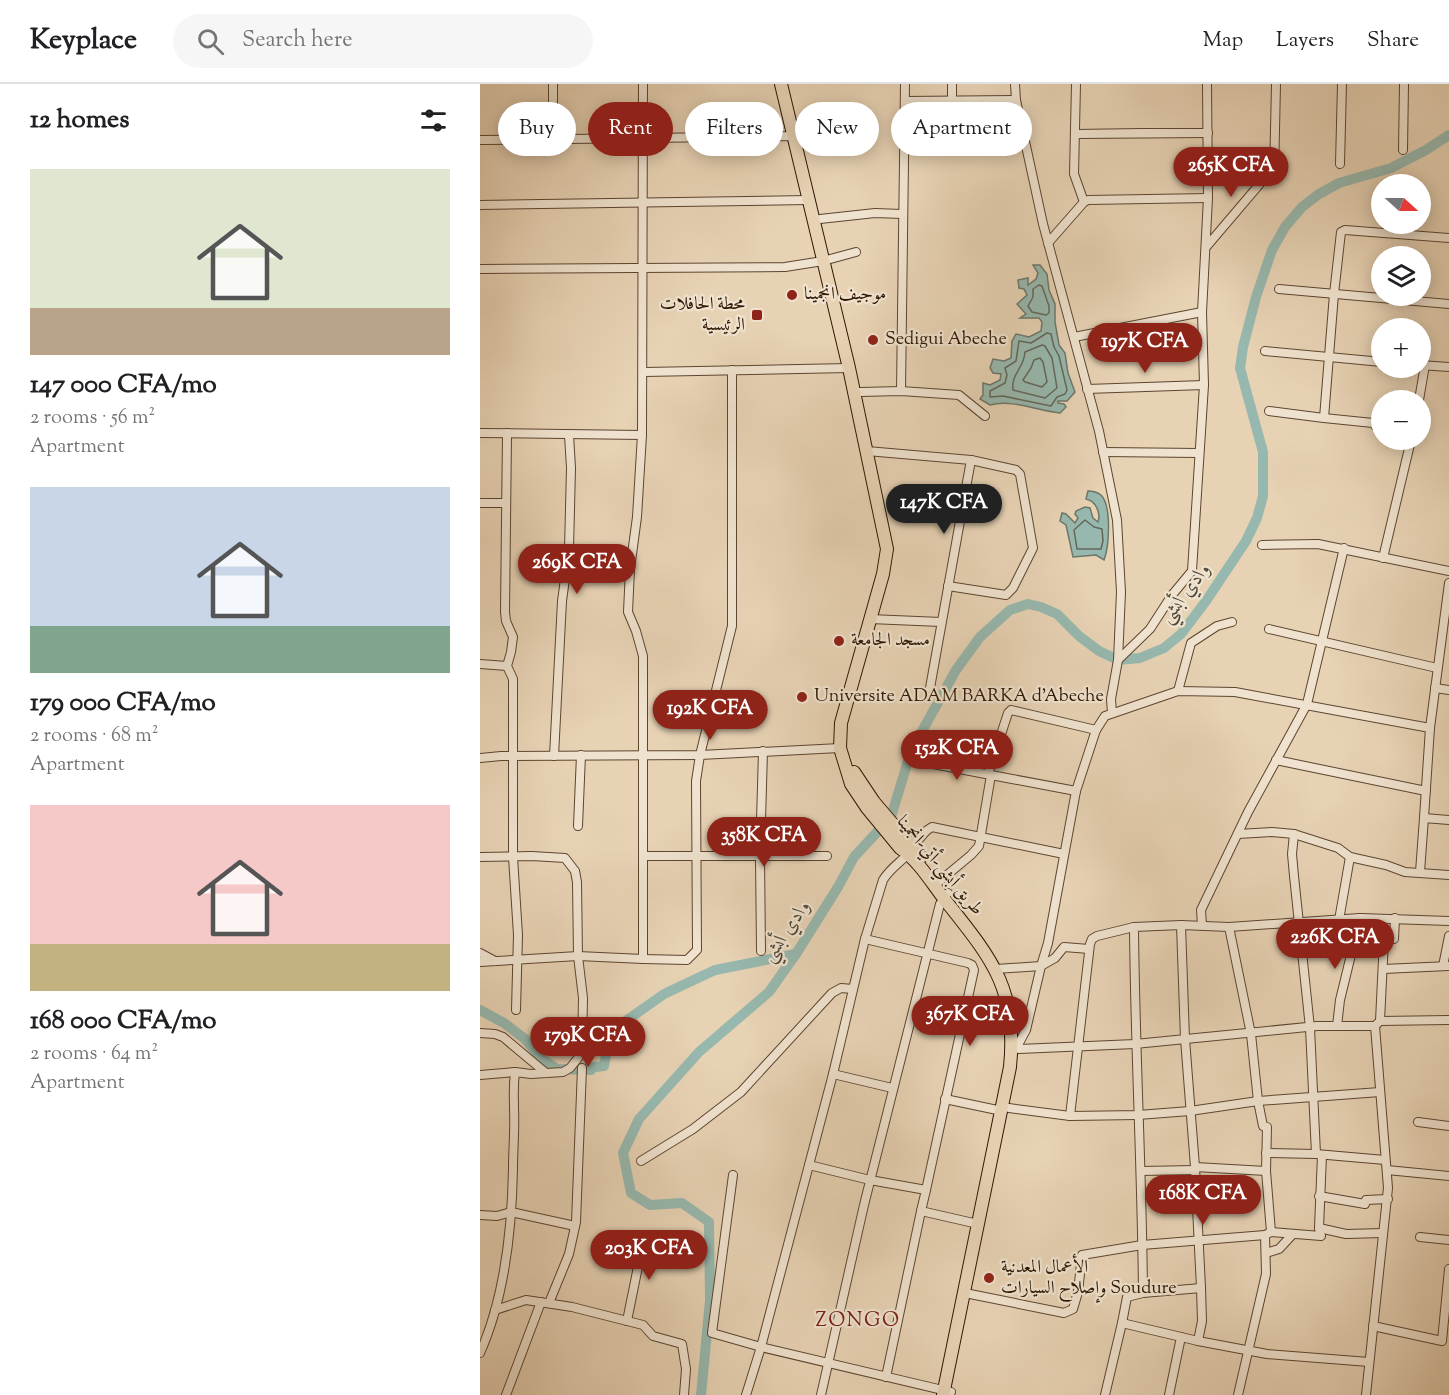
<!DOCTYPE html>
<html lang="en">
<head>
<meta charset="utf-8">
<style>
  body { margin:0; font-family:"Sorts Mill Goudy",Amiri,serif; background:#f6f6f6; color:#202124; height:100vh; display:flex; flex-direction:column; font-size:22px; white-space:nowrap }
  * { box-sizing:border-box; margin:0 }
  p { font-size:20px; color:#757577 }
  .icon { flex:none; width:33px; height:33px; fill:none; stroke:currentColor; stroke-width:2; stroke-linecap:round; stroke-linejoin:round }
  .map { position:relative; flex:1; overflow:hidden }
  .panel { display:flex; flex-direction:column; background:#fff; width:480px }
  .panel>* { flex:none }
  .guide { position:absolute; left:18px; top:18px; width:570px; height:54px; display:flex; gap:12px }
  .needle { width:39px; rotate:111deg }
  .tools { position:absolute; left:891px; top:90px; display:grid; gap:12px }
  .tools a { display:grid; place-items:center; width:60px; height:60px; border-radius:50%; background:#fff; box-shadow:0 3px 15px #0003; font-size:30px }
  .price { position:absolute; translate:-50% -51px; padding:0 14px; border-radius:21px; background:#8f2418; color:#fff; font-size:20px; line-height:39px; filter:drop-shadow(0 2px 3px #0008) }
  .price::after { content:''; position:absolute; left:50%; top:36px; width:18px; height:14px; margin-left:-9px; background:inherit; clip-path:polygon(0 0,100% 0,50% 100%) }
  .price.on { background:#222; color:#fff }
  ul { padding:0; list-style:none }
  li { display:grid; align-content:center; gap:12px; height:318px; padding:0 30px }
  li span { display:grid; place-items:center; height:186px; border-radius:0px; color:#555 }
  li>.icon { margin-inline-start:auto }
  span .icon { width:108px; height:108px; fill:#fffc; stroke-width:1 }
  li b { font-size:26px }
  h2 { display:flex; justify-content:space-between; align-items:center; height:72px; padding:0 30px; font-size:26px }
  .pill { padding:0 21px; border-radius:27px; background:#fff; box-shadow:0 3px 15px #0003; font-size:21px; line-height:54px }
  .pill.on { background:#8f2418; color:#fff }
  header { display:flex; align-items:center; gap:36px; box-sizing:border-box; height:84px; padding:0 30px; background:#fff; border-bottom:2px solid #e0e0e0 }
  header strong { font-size:28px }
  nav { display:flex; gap:33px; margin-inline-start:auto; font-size:21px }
  .search { width:420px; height:54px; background:#f6f6f6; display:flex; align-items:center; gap:15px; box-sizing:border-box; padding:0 21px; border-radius:33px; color:#757577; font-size:22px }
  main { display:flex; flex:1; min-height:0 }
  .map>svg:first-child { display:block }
  .water { fill:#97b8ae; stroke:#6d776a; stroke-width:1.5 }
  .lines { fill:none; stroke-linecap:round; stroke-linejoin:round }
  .shore { stroke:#636759; stroke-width:1.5 }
  .river { stroke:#97b8ae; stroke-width:10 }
  .minor-casing { stroke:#5d4530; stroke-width:10 }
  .highway-casing { stroke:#2f1604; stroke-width:14 }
  .minor { stroke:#efe2ce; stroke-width:8 }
  .highway { stroke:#e7d2b4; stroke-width:12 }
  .poi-dot { fill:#8f2418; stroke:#efe2ce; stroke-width:2 }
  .labels { text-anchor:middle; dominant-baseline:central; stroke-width:4.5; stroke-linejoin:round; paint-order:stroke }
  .poi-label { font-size:18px; fill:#2f1604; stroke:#efe2ce; text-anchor:start }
  .street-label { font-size:18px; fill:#2f1604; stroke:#efe2ce }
  .water-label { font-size:20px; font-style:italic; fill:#4e4737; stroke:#efe2ce }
  .neighbourhood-label { font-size:20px; letter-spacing:1.5px; fill:#7a1f14; stroke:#efe2ce }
</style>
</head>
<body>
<header>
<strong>Keyplace</strong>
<div class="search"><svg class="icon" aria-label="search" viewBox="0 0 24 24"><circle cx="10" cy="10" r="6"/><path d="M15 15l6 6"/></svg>Search here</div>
<nav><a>Map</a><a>Layers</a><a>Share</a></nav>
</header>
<main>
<section class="panel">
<h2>12 homes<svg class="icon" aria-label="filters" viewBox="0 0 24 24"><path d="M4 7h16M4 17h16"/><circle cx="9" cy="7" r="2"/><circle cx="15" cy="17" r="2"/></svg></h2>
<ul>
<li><span style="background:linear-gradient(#dfe7d0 75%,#b9a48a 0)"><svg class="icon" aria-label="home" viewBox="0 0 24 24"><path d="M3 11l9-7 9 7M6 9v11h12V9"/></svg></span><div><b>147 000 CFA/mo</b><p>2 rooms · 56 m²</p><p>Apartment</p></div></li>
<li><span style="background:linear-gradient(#c9d6e8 75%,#7fa58c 0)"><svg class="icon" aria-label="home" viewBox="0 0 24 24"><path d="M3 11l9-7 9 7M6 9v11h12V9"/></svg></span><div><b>179 000 CFA/mo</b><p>2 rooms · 68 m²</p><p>Apartment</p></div></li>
<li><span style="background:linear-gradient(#f6c9c9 75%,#c2b280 0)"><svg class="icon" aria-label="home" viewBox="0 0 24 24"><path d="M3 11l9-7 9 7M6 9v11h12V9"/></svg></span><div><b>168 000 CFA/mo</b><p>2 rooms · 64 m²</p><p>Apartment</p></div></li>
</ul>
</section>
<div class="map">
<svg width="969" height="1311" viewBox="0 0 969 1311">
  <rect width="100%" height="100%" fill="#e7d2b4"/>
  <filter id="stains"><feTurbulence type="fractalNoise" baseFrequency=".00333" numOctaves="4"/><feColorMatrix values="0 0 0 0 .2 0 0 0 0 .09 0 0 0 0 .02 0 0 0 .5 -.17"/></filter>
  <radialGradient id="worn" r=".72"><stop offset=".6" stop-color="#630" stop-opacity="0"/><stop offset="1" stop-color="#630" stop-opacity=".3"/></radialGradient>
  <g class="water">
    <path d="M553,181h7l7,9 2,16 6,14v18l4,23 6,8 3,20 7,19 -8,9h-9v2l6,1 2,3 -6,6c-23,-2 -47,-14 -70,-8l-10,-6 3,-4v-12l7,2 10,-5 1,-6 -8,-1 -3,-5 3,-9 11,2 7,-3 1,-17 4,-7 13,3 12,-6 1,-9 -3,-4h-19l6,-4 -9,-10 10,-9 -3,-6 -5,-1 -1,-8 10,-2v7l8,-6 2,-6z"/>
    <path d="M608,407c5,0 9,1 13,4 11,11 8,52 3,65l-8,-5 -23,2 -7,-32 -6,-4 2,-8 4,1 9,9 3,-5 -3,-4 1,-3 9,-4 5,1 3,10 5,4c3,-9 -2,-21 -12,-23z"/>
  </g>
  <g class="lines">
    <g class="shore">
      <path d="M559,201l3,1 7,20v7l-3,2 -14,-3 -4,-6 5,-9v-8z"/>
      <path d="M567,249l4,1 3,13 5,9 8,34 -2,4 -8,3 -6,9 -48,-10 -13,1v-6l15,-8 2,-8 -2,-7 11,-7 3,-20 12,2z"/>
      <path d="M562,261l3,1 7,12 5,30 -12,10 -32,-8c-2,-17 11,-21 12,-38z"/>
      <path d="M560,274l3,4 4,20 -5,5 -17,-5 -2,-2 8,-12 3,-8z"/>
      <path d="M605,436l9,7 8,2 1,12 -2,8h-24l-3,-19z"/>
    </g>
    <g class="river">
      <path d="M0,926l24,13 21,16 15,18 17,12 34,1"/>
      <path d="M106,984l18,-2 6,-34 54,-38 51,-24 81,-16"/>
      <path d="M221,1311l9,-94 -1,-79 -27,-19 -32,2 -19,-12 -8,-40 16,-34 60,-67 70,-60 27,-38 42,-67 16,-30 37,-40 20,-66 45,-81 24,-33 30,-27 18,-6 13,3 16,7 22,22 20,15 19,9 22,-2 24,-10 17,-14 25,-33 40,-60 11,-23 6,-22v-44l-23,-84 3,-21 13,-50 16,-47 13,-23 17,-20 17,-13 20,-11 52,-15 35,-18 23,-15"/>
    </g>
    <defs>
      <g id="minor">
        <path d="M73,0v55"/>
        <path d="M472,0v17"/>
        <path d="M535,0l1,16 27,124 56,207 18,89 4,72 -3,68 -7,39 1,14"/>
        <path d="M596,0l-2,90 10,28"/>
        <path d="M425,17l111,-1"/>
        <path d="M662,49h66l-133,1z"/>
        <path d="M0,56l321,-4"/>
        <path d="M923,66l1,-66"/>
        <path d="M860,80l2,-80"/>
        <path d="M794,92l2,-92"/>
        <path d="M0,121l329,-5"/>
        <path d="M340,135l55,-6 27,1"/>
        <path d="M568,159l36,-41 4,-2 120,-2"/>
        <path d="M727,162l68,-80"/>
        <path d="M0,185l305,-2 38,-6 33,-9"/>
        <path d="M799,205l170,15"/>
        <path d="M594,253l128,-25"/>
        <path d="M785,267l117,11"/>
        <path d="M940,281l29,2"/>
        <path d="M164,288l205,-4"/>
        <path d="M607,305l117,-4"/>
        <path d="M421,307l4,-307"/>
        <path d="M380,308l41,-1 58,4 26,21"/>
        <path d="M939,316l6,-35"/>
        <path d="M789,327l55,7"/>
        <path d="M0,349l162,2 1,-351"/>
        <path d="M27,349l-2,179 1,9 7,16 -2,15 -4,14 6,13v178l5,78 -2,75"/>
        <path d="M902,349l-9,-10 -49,-5 10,-124 7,-62 4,-2 104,8"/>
        <path d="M387,367l104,9 -41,228"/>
        <path d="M623,368l96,1"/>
        <path d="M0,419h26"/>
        <path d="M782,461l56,-1 131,27"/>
        <path d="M903,474l28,-118"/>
        <path d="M468,502l58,9 7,-7 20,-40 -13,-74 -4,-4 -45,-10"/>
        <path d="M390,535l71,3"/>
        <path d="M789,545l168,39"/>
        <path d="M638,576l32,-31 22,-34 20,-24 12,-186 -2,-73 6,-114 -1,-114"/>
        <path d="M0,580l27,2"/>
        <path d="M955,604l14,2"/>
        <path d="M698,607l13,-48 26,-17 15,-4"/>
        <path d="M74,672l8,-155 7,-52 2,-81 -2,-33"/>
        <path d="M0,674l21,-2 199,-1 140,-7"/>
        <path d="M796,676l150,31"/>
        <path d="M448,679l63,12"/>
        <path d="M508,690l20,-61 3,-3 85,20"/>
        <path d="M944,734l6,-90 19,-145"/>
        <path d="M98,742l3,-71"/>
        <path d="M758,750l34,-2 22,2 44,14 12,9 36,8 19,7 44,3"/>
        <path d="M814,750l-2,20 2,22 16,152 6,126"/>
        <path d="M163,772h117l3,-105"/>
        <path d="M0,773l52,-1 33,2 10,13 2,11 1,74 5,42 -1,55 -12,15 -7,4 -32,2 -16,-2c-2,16 -1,22 -1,37 1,19 -1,40 -1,59 -1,61 -8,129 -33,185"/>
        <path d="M940,788l4,-54 25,2"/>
        <path d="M455,801l36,-30 8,-9 12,-71 85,16"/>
        <path d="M859,836l11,-63"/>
        <path d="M701,841l4,114 10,128 6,121"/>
        <path d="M722,841l-1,-15 47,-98 59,-108 37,-156"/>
        <path d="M749,843l131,-9 89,3"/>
        <path d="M385,855l18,-59c7,-12 18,-18 27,-28 7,-9 12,-20 22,-25l132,27"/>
        <path d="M281,867l-1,-95h67"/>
        <path d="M0,869l15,8"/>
        <path d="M163,875l44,1 10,-10 -1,-169 4,-26 32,-129v-256"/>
        <path d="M0,878l98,-6 65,3v-303l-7,-25 -8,-19 2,-43 7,-52 5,-82"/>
        <path d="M963,882l6,-30"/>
        <path d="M516,885l45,-3 7,-23 28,-152 20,-61 9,-14 73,-25 57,1 195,36"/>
        <path d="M903,885l66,-3"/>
        <path d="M900,937l4,-82h10l1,-21"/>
        <path d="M857,942l3,-26 20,-82"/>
        <path d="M0,949l15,1 8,3 43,36"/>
        <path d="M539,959l7,-13 15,-64 14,-8 9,-11 25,2"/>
        <path d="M539,965l116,-5 182,-18h58l5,-5 69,-1"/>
        <path d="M353,990l59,14"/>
        <path d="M0,991l35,-3"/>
        <path d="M465,1015l57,12"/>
        <path d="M529,1024l61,8 20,-172 2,-5 5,-3 37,-9"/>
        <path d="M590,1032l68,-1 52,-4 68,-10 122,-9"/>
        <path d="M938,1038l31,4"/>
        <path d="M786,1069l50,1 69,6"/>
        <path d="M161,1077l52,-32 48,-37 91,-99 9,-5 12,1"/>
        <path d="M329,1081l61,15 56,10 -5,21 57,13"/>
        <path d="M715,1083l71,4"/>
        <path d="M907,1086l62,6"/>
        <path d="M661,1087l54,-1"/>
        <path d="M253,1091l-21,158 49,14 -15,48"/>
        <path d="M446,1106l48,-220 -2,-5 -4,-2 -103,-24 -32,135 -72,273 190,45"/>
        <path d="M839,1112l46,8 1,-4 22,-1"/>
        <path d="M0,1131l17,1 14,-4 64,14"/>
        <path d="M839,1144l27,6 37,-1"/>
        <path d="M791,1148l50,4 -2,-8 3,-73"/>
        <path d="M940,1153l29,3"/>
        <path d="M786,1169l13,-4 13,-14"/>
        <path d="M663,1209l58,-5 1,33 -4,20"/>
        <path d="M490,1210l94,19 9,-4 5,-17 4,-37 60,-10 123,-10"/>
        <path d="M69,1219l20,-49 7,-32 6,-154"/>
        <path d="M15,1226l31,-10 46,7 71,18 10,11 29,8 4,25 -2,26"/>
        <path d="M147,1237l17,-84"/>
        <path d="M642,1239l5,-26 16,-4c-1,-122 -8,-244 -9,-366l47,-2 48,2 22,107 7,67 5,25 4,1 -1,44 5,61 -6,3 1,39 -28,121"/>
        <path d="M893,1242l69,15 7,-72"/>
        <path d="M406,1293l35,-166"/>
        <path d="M26,1311l35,-93"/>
        <path d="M341,1311l43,-190 76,-301 8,-11"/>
        <path d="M625,1311l17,-72 76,18 69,13 102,8"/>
        <path d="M689,1311l12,-58"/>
        <path d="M886,1311l22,-207 -13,-162"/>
      </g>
      <g id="highway">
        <path d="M301,0l68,284 38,181 -4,25 -42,149 -1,25 11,36 16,24 33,40c19,13 31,34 45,52 46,58 73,88 65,167l-67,328"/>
        <path d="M374,688l20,30 47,55"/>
      </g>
    </defs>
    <use href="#minor" class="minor-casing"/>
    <use href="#highway" class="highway-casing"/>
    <use href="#minor" class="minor"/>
    <use href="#highway" class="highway"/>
  </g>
  <g class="poi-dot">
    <circle cx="312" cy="211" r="6"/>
    <rect x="271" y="225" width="12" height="12" rx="3"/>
    <circle cx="393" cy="256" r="6"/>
    <circle cx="359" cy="557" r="6"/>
    <circle cx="322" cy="613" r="6"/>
    <circle cx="509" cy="1194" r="6"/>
  </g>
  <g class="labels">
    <g class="poi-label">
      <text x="324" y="211">موجيف انجمينا</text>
      <text x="265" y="221" text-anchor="end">محطة الحافلات<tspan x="265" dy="21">الرئيسية</tspan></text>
      <text x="405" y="256">Sedigui Abeche</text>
      <text x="371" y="557">مسجد الجامعة</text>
      <text x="334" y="613">Universite ADAM BARKA d'Abeche</text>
      <text x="521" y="1184">الأعمال المعدنية<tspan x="521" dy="21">وإصلاح السيارات Soudure</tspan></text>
    </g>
    <g class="street-label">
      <text transform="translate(459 782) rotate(50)">طريق أبشي-أتي-انجمينا</text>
    </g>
    <g class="water-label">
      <text transform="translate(706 510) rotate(-53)">وادي أبشي</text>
      <text transform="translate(307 848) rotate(-56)">وادي أبشي</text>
    </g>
    <g class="neighbourhood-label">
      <text x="378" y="1237">ZONGO</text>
    </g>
  </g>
  <rect width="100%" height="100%" filter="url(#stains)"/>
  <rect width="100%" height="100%" fill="url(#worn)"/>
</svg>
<div class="tools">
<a><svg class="needle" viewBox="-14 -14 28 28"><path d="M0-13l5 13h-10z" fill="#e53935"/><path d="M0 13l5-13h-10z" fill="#757577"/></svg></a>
<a><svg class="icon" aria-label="layers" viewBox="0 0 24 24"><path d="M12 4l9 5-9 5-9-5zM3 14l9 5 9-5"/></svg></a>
<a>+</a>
<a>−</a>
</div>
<b class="price" style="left:751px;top:114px">265K CFA</b>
<b class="price" style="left:665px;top:290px">197K CFA</b>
<b class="price on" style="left:464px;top:451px">147K CFA</b>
<b class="price" style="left:97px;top:511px">269K CFA</b>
<b class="price" style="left:230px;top:657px">192K CFA</b>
<b class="price" style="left:477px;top:697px">152K CFA</b>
<b class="price" style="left:284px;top:784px">358K CFA</b>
<b class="price" style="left:855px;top:886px">226K CFA</b>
<b class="price" style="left:490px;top:963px">367K CFA</b>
<b class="price" style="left:108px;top:984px">179K CFA</b>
<b class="price" style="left:723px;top:1142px">168K CFA</b>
<b class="price" style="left:169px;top:1197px">203K CFA</b>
<div class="guide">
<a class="pill">Buy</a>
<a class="pill on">Rent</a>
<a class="pill">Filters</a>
<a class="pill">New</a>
<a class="pill">Apartment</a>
</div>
</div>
</main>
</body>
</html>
